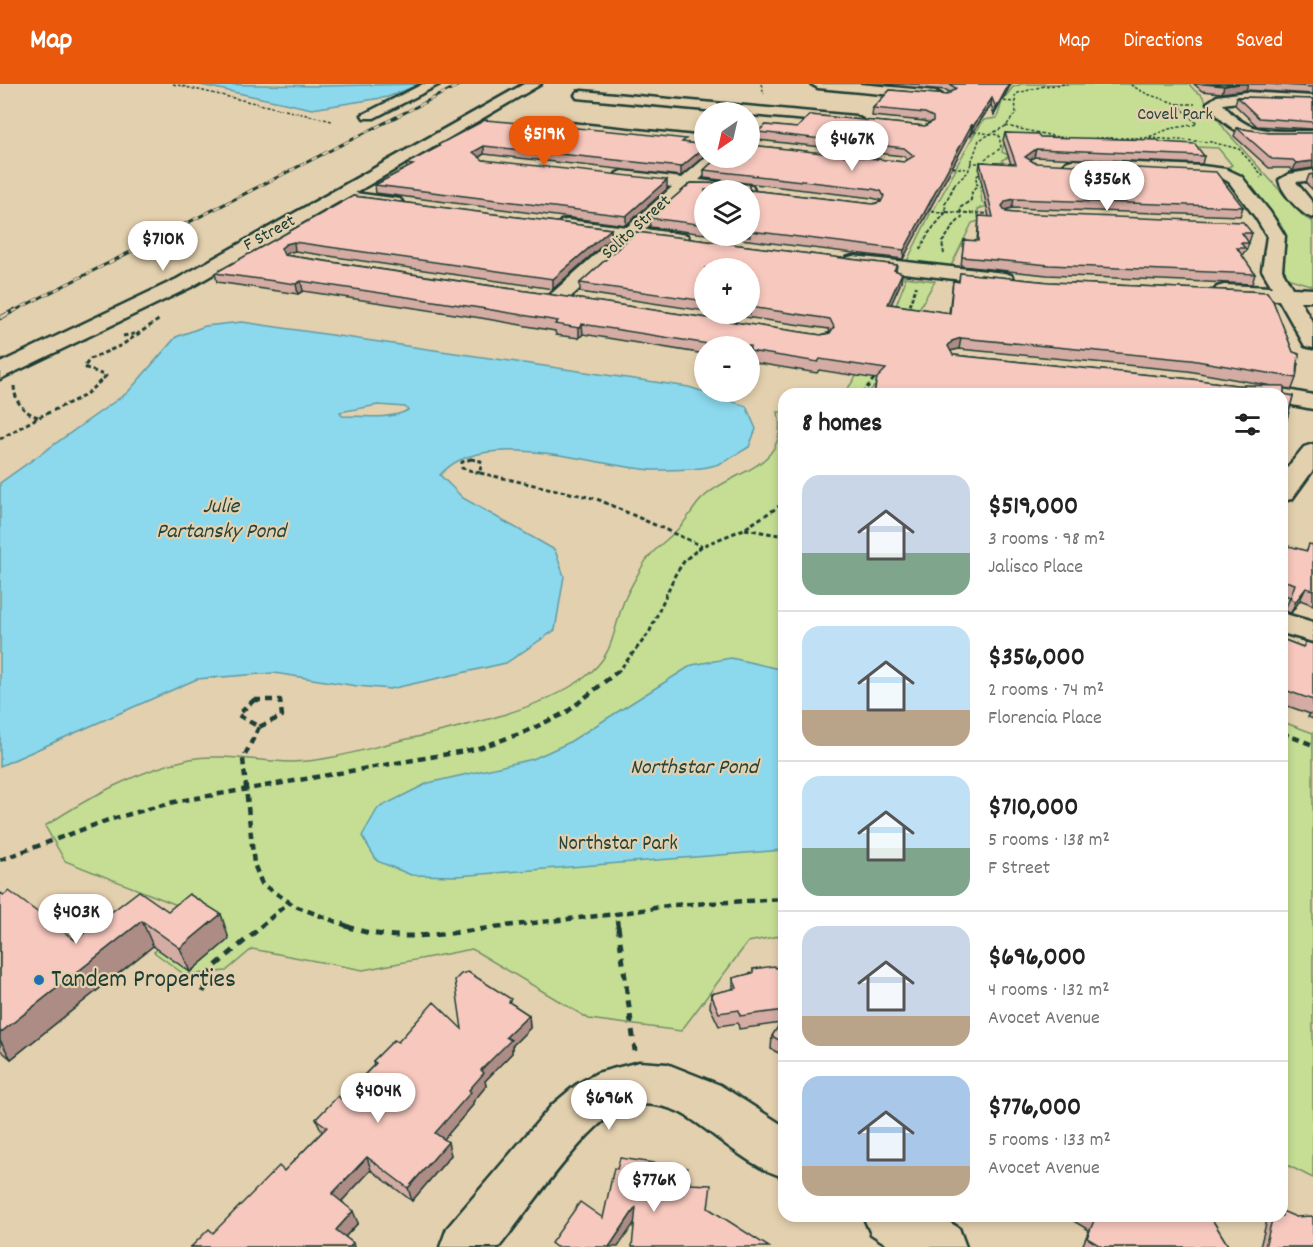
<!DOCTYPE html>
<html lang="en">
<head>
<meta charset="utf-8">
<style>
  body { margin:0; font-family:Dekko,sans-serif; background:#f2f2f2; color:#222; height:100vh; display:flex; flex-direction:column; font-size:22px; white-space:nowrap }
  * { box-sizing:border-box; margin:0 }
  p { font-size:20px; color:#767676 }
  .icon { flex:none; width:33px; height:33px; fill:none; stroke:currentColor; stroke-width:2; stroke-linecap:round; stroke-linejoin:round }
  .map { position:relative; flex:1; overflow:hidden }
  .side { position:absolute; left:778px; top:304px; width:510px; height:834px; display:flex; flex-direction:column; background:#fff; border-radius:18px; box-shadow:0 3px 9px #0003 }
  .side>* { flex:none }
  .needle { width:39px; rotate:214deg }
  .buttons { position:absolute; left:694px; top:18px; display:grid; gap:12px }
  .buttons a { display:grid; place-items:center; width:66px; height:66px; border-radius:50%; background:#fff; box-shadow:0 3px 9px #0003; font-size:30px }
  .price { position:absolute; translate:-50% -51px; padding:0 14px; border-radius:21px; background:#fff; color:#222; font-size:20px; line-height:39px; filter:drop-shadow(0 2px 3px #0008) }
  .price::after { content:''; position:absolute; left:50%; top:36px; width:18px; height:14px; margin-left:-9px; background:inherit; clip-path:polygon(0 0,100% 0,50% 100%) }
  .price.on { background:#ea580c; color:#fff }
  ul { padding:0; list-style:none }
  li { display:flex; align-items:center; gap:18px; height:150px; padding:0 24px }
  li+li { border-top:2px solid #e0e0e0 }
  li span { display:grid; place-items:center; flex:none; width:168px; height:120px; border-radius:18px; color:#555 }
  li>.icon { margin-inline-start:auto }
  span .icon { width:72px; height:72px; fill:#fffc; stroke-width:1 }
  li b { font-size:26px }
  h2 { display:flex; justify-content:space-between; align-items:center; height:72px; padding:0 24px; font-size:26px }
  header { display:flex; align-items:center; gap:36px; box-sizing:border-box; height:84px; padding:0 30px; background:#ea580c; color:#fff }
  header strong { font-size:28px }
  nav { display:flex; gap:33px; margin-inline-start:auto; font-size:21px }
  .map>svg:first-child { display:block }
  .green { fill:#c5de94; stroke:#728e64; stroke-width:1.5 }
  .water { fill:#8cd8ec; stroke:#609aa2; stroke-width:1.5; fill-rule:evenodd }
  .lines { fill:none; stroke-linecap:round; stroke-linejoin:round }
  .minor-casing { stroke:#1f3d34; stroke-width:5 }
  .path-far4 { stroke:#1f3d34; stroke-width:1.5; stroke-dasharray:3 2; stroke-linecap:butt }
  .path-far3 { stroke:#1f3d34; stroke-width:2; stroke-dasharray:4 2; stroke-linecap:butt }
  .path-far2 { stroke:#1f3d34; stroke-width:3; stroke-dasharray:4.5 3; stroke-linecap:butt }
  .path-far1 { stroke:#1f3d34; stroke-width:4.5; stroke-dasharray:7 5; stroke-linecap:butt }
  .path { stroke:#1f3d34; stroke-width:5; stroke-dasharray:8 7; stroke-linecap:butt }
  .minor { fill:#e3d0ae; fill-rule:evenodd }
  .rail-far1-casing { stroke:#1f3d34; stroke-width:3 }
  .rail-casing { stroke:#1f3d34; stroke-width:4.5 }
  .rail-far1 { stroke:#e3d0ae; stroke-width:2; stroke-dasharray:6; stroke-linecap:butt }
  .rail { stroke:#e3d0ae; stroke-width:3; stroke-dasharray:10; stroke-linecap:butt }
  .wall { fill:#d4aca3; stroke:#1f3d34; stroke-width:1.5; fill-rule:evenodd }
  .shaded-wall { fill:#ad8c85; stroke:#1f3d34; stroke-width:1.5 }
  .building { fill:#f7c8be; stroke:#1f3d34; stroke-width:1.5 }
  .poi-dot { fill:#1f6fb2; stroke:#e3d0ae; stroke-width:2 }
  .labels { text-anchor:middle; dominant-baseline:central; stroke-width:4.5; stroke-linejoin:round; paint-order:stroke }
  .far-park-label { font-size:18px; fill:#274539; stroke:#e3d0ae }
  .far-street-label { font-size:18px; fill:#1f3d34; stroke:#e3d0ae }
  .park-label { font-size:21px; fill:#274539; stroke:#e3d0ae }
  .water-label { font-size:22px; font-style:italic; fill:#24453d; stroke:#e3d0ae }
  .near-poi-label { font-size:26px; fill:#1f3d34; stroke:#e3d0ae; text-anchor:start }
</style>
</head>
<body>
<header>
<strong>Map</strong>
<nav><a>Map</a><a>Directions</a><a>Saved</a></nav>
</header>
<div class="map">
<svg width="1313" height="1163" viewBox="0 0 1313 1163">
  <rect width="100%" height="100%" fill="#e3d0ae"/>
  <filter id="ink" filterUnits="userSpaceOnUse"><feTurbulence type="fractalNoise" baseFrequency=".0167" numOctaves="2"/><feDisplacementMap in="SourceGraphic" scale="12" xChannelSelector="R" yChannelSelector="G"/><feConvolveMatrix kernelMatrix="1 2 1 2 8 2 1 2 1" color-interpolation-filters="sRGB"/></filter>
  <g filter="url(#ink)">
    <g class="green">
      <path d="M1022,0h167l6,7 6,3 25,37 78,86 9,5v64l-26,-8c-11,-23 4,-30 -2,-45 -7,-20 -35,-36 -40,-55l-5,-4 -17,-4 9,-5 -14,-17 -213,-10 -3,14 8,4 -8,4 2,7 -15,3 -9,18 2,14 6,4 -10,3v9l4,2 -10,3 -21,43 -44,-5 23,-47 -30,-4 2,-3 31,4 23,-42 -26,-3 1,-2 25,3 19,-34 -24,-3v-2l26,2 7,-10 13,-2 5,-16 -37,-4 1,-1 37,3 10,-13z"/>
      <path d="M904,193l31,4 -34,59 -3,22 -31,32h-23l40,-58 21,-54z"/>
      <path d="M778,328h6v523l-36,7 -67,89 -92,-12 -117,-70 -109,21 -111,-21 -26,22 -41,4 -31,-23 46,-38 -135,-53 -20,-35c46,-30 91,-55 145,-67 27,-6 72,3 101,3 34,0 71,-12 104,-20 57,-13 143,-30 190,-65 30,-22 27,-45 39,-76 5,-12 13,-25 19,-36 9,-16 24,-24 35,-36 8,-8 13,-17 20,-26 28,-34 92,-30 80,-91z"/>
      <path d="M1283,638l30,11v445l-30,-15z"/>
    </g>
    <g class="water">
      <path d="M196,0l127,2 97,-2 -32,13 -76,12z"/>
      <path d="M242,238l447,65 57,19 10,23 -7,18c-11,6 -24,17 -37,19 -15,4 -43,4 -59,4 -56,-3 -171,-45 -213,5l23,23 92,52 9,26 -9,54 -49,33 -116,26 -33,-3 -83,-13 -77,6 -197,87v-283l128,-91 48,-55 29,-11zM378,321l27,2 3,3c-17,10 -47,6 -66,6l-2,-4z"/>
      <path d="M731,574l53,12v180l-327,26 -46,-1 -34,-14 -15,-25 16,-28 50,-25 105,-24 35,-16 124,-78z"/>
    </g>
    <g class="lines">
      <defs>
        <g id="minor">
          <path d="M423,0h17l-66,34h-10l-2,-3z"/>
          <path d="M524,0h17l-186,109 45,6 3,4 -3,4 -6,1 -54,-7 -149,86 -191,92v-16l177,-84z"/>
          <path d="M811,0h49l75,7 7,4 -7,4 -117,-11z"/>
          <path d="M582,7l273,25 7,4 -7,4 -105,-9v-3h-23l-150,-14 -2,-3 2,-3z"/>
          <path d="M1246,8l67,4v8l-67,-3 -23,3c26,33 52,26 90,27v8c-48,-1 -74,7 -106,-36l10,-7z"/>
          <path d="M541,36l164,17v10l-169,-20 -2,-3 2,-3z"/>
          <path d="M705,74h17l-23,22 53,6 2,4 -2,4h-2v-4l-60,-1 -45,40 42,6 2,4 -2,4 -7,2 -45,-6 -70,63h-14l-3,-4 3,-4 65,-58 -55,-7 -3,-4 3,-4 6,-1 60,7 45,-40 -55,-8 -2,-3 2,-3 6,-2 59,7z"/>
          <path d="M1072,76l130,6 24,3 15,7 29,36 15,24 -3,34 10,18 21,1v12h-13l13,22v25l-8,-2 -26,-46 -55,-3 -7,-2 -3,-4 3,-4 7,-2 48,2 -10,-17 5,-34 -11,-18 -27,-36 -7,-4 -20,-2 -136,-8 -2,-3 2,-3z"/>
          <path d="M1313,86v10l-17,2 17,21v15c-12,-3 -32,-26 -34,-38l10,-6z"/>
          <path d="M853,172l151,17 7,2 3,4 -3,4 -7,2 -158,-19 -3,-4 3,-4z"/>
          <path d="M1282,305l31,6v14l-31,-6v-9h-11l3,-3z"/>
          <path d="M1313,360v26l-21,29 -10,2v-27l22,-27z"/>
          <path d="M1282,529l31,9v20l-31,-9z"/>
          <path d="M639,978l28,2 53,21 64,41v51c-35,-10 -65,-40 -96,-60 -17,-11 -45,-17 -65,-9 -36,14 -97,106 -124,139h-59l7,-19 105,-123 24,-20 21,-12z"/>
          <path d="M863,1132h76l20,12 7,19h-75l-20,-13z"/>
        </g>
      </defs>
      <use href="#minor" class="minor-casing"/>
      <g class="path-far4">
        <path d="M173,0l159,37"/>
        <path d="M761,0l3,10"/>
        <path d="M999,17l17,1"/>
        <path d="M1178,20h17"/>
        <path d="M1006,42l57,12"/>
        <path d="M969,47l30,4 2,13 -16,11 -2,11 -7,7 1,8"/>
        <path d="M1095,54h51l23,-9 28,-5 -19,-20 -31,-10 -18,-10"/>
        <path d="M1149,54l62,4 28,7 24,27 -3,2"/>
        <path d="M970,79h15"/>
        <path d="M948,83l20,2"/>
        <path d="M954,101l14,-13 11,-32 27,-14 10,-13 -1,-17 3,-3 26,-7 23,-2"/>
      </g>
      <g class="path-far3">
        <path d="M925,127l19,2"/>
        <path d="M946,128l48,2"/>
        <path d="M920,166l8,-16 18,-22 -1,-8 10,-20"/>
        <path d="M944,170l-2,-12c9,-10 8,-15 20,-24l-2,-10 11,-8 1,-8 6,-8"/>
        <path d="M908,227l8,-25"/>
      </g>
      <g class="path-far2">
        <path d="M123,252l16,-3"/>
        <path d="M14,302c1,16 9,26 24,31"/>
        <path d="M862,310l14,-18"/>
        <path d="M0,355l37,-21 47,-22 22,-20 -22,-9 6,-8 32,-14 38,-26"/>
        <path d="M471,375l10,2 -1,12 -18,-5v-6z"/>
        <path d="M480,389l117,26 105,47"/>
        <path d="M745,445l39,7"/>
        <path d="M617,589l32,-40 26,-58 10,-15 17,-14 42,-17 40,-26"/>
      </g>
      <g class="path-far1">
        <path d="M254,616h26l2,16 -23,11 -21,-12z"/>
        <path d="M259,643l-16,32 11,105 8,20 33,22 55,21"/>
        <path d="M1282,649l31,12"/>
        <path d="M0,776l108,-40 66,-18 302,-53 49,-17 42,-20 51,-41"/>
        <path d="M260,843l28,-24"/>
        <path d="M495,843l121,-13"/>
        <path d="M618,843l-2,-13 58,-9 110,-6"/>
      </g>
      <g class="path">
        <path d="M346,842c51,20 110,5 163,0"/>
        <path d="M618,842l17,125"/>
        <path d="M203,908l10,-24 49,-42"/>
      </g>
      <use href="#minor" class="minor"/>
      <defs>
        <path id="rail-far1" d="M12,228l449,-228"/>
        <path id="rail" d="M0,234l15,-8"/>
      </defs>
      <use href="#rail-far1" class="rail-far1-casing"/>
      <use href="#rail" class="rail-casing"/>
      <use href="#rail-far1" class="rail-far1"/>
      <use href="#rail" class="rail"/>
    </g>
    <g class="wall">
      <path d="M874,0h137l-17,31 -3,-10 -20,30v-3l-68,127 -188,-23h35v-46h-45v44l-55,-7v-9l41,-35 57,1 2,6 123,14 8,-3 -1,-1 -8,-2 -168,-20v-8l13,-12h33v-13l154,17 4,-2 -5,-4 -145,-16v-8l7,-7 32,3 13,-13 115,11 4,-3 -5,-2 -52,-5 1,-8 17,-18 57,5 3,-3 -4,-2z"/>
      <path d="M1194,0h119v10l-67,-4 -24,3 -20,-2z"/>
      <path d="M1237,13l76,2v30l-56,-3 -22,-21z"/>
      <path d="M1237,44l32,5h44l-20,38 -3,-3h-21l-35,-32z"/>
      <path d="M1005,49l35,4 120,5 44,14 -2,8 -168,-7 -4,3 5,3 208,44 -3,9 -228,-8 -7,2 1,2 8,1 238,20 -6,19h-2l-2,4 13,18 -3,10 -205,-9 -86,-9 3,-26 13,1 2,-25 10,1 -10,-46 1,-9 31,2 -8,-24z"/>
      <path d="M686,59l19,2v11h-1l-23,20 -197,-22 -5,3 4,3 184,29 -41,36 -250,-32 -1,-8 32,-17 -1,-4 30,-16v-2z"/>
      <path d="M1313,90v16l-7,-7 3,-8z"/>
      <path d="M353,112l258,33v9l-58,51 -258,-38 -8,2 -2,2 536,80 9,-3 -1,-3 -105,-15h26v-46h-45v43l-125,-19v-9l56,-51 261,33 -1,6 6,2 -1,9 -10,22 58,9 4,-32 6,1 1,-9 89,9 218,10 6,9 20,51 6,2 -3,24 -4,11 -8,-1v6l9,2 -7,26 -4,11v-39h-408l3,-15 -58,-9 -2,3 -67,-11v-16h-45v8l-122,-20 -4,4 -23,-3 -1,-4 -74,-13 -178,-27 -5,3 -81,-12 -2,-9zM959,265l229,22 84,15 -36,-1 -45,-6 -238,-24 -3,-4z"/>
      <path d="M1313,461v60l-13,-5 -9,13 -6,-2 5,-14 -8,-3v-37l24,-6z"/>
      <path d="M1282,555l21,8 10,-3v75l-5,-2 2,-3 -28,-10z"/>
      <path d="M0,809l75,47 93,-29 61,28 -39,33 -37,-26 -142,113 -11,-9z"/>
      <path d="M784,883v89l-13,-7 1,-13 9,-13 -42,6 -1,-6 -19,3 -9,-19 1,-13 22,-5v-11l20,-5v-4l23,-1z"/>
      <path d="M512,920l17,11 1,13 -18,18v7l-27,28 1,5 -13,16v3l-29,34 7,16 -39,46 -41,-31 -29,31 16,22 -13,14 8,6 1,4h-163l22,-14 71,-62 38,-39 -6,-13 25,-20 33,-34 -1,-4 25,-19 64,-13z"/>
      <path d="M1065,1132h145l19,31h-147l7,-17z"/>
      <path d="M1269,1132l27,1 17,30h-53l7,-27z"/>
    </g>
    <g class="shaded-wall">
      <path d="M1009,0h2l-17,31 2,-7z"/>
      <path d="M1239,0h9l-2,6 -24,3 2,-7z"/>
      <path d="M992,14l-1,7 -20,30 1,-7z"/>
      <path d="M972,40l-1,8 -68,127 1,-9z"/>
      <path d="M484,62v8l-10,6 -1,-8z"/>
      <path d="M704,64v8l-23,20v-9z"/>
      <path d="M1036,65l-2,8 -10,8 1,-8z"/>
      <path d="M1313,77v7l-20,3 3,-8z"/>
      <path d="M667,96v9l-41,36v-9z"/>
      <path d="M1014,115l-2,9 -8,2 -2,-4 4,-5z"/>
      <path d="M611,145v9l-58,51v-10z"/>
      <path d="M294,158l1,9 -8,2 -4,5 -2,-10 5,-4z"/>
      <path d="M902,189l-1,9 -14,32 1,-10z"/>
      <path d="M301,197l2,10 -5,3 -2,-10z"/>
      <path d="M582,240l1,10 -4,4v-10z"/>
      <path d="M961,254l-2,11 -9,2 -2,-5 4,-5z"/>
      <path d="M1306,504l-6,12 -9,13 5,-12z"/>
      <path d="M221,830l8,25 -39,33 -10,-24z"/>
      <path d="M142,837l11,25 -142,113 -11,-19v-7z"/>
      <path d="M529,931l1,13 -18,18v7l-27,28 1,5 -13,16v3l-35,41 -3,-13 34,-43 12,-20 25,-33z"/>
      <path d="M448,1058l3,13 -39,46 -4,-13z"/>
      <path d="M367,1073l4,13 -34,36 -5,-12z"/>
      <path d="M636,1123l1,12 -19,28h-9z"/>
      <path d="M353,1127l5,12 -18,19 -4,-12z"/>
    </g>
    <g class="building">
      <path d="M949,0h60l-13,24 -4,-10 -20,30v-4l-68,126 -154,-19v-41h-45v35l-55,-7 41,-35 57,1 2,6 123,14 8,-2 3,-6 -3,-5 -8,-2 -169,-19 13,-12h33v-13l154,17 10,-6 -10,-8 -146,-16 7,-7 32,3 13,-13 115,11 8,-5v-4l-8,-4 -52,-5 17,-18 57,5 9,-7z"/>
      <path d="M1204,0h35l-15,2z"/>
      <path d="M1267,0h46v3z"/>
      <path d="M1237,13l76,2v23l-54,-4z"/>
      <path d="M485,36l149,13 52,6 -4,3 23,3v3h-1l-23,19 -197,-21 -11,6 10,8 184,20 -41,36 -251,-31 38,-20 -7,-1 34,-18h-4z"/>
      <path d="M1237,44l32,5h44v28l-17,2 -3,-3 -21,-1z"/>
      <path d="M1005,49l33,1 2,3 118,3 2,2 35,2 9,12 -168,-7 -11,8 10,6 181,9 27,35 -229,-8 -8,2 -4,5 4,6 8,1 229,9 9,11h-10l7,10h-8l4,5h-8l18,26 -206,-9 -87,-8 2,-17 14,1 1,-25 14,1 -13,-55 36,2z"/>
      <path d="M353,112l258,33 -58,50 -259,-37 -8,2 -5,4 3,7 537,80 9,-2 4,-6 -4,-8 -80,-12v-39h-45v33l-125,-18 56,-51 261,33 -3,5 8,3 -14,31 62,9 3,-32 6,1 1,-9 89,9 218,10 6,9 20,51 6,2 -3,24 -105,-18 -230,-22 -9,3 -4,5 5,9 238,24 45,6 48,1v8l9,2 -7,26h-4v-28h-156l-11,-1v1h-241l3,-16 9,-9 -66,-10 -2,3 -68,-11v-5h-29l-139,-22 -3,4 -24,-4 3,-3 -78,-13 -179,-27 -5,3 -81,-11z"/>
      <path d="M1309,460l4,1v45l-7,-2 -10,13 -6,-2 5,-15 -13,-4v-23l7,-11 18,5z"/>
      <path d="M1282,555l21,8 3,-5 7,2v56l-31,-11z"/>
      <path d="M9,807l66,49 64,-49 29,20 21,-17 32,20 -41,34 -38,-27 -142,112v-140l4,2z"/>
      <path d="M774,882l2,2 8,-1v43l-44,6 -1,-6 -20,3 -8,-19 26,-6 -4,-10 20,-5v-4z"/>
      <path d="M468,888l43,27 -2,3 20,13 -23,22 5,3 -30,30 3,3 -15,17 2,2 -36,41 13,9 -40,46 -41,-31 -35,37 21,17 -17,19 17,13 -3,4h-159l18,-18 4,4 66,-67 5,5 43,-44 -11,-8 22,-23 3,3 35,-36 -3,-2 21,-21 4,2 36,-40 28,27 -7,-49 6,-6z"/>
      <path d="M784,933v26l-12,-7z"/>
      <path d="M620,1074l67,10 -2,12h5v4l21,1 -3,23 61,39h-137l4,-40 -27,40h-53l-5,-4 29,-41 23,16 11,-50 3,1z"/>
      <path d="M1282,1127l14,6 15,-1 2,1v30h-48l8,-31h9z"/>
      <path d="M1092,1132h118l19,31h-127l-15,-9 8,-20z"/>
    </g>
  </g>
  <circle class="poi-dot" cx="39" cy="896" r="6"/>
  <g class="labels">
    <g class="far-park-label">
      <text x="1175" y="31">Covell Park</text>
    </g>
    <g class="far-street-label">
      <text transform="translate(637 144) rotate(-42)">Solito Street</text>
      <text transform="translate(270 150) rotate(-29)">F Street</text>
    </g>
    <g class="park-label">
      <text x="618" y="761">Northstar Park</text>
    </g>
    <g class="water-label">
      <text x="221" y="423">Julie<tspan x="221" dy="25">Partansky Pond</tspan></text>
      <text x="694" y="684">Northstar Pond</text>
    </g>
    <g class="near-poi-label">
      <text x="51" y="896">Tandem Properties</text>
    </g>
  </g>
</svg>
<div class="buttons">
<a><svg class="needle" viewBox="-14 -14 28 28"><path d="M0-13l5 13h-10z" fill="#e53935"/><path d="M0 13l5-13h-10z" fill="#767676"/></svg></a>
<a><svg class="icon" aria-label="layers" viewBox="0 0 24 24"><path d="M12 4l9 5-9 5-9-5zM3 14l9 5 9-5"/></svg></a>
<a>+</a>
<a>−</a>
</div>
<b class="price on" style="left:544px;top:83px">$519K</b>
<b class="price" style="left:852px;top:88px">$467K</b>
<b class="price" style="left:1107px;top:128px">$356K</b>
<b class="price" style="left:163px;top:188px">$710K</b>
<b class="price" style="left:76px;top:861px">$403K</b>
<b class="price" style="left:378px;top:1040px">$404K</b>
<b class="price" style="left:609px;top:1047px">$696K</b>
<b class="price" style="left:654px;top:1129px">$776K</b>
<section class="side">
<h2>8 homes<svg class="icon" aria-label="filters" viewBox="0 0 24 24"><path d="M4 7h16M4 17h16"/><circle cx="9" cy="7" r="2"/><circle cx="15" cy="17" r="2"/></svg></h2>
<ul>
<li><span style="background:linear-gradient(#c9d6e8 65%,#7fa58c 0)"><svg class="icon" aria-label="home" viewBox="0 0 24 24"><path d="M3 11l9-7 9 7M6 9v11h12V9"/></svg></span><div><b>$519,000</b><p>3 rooms · 98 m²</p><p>Jalisco Place</p></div></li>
<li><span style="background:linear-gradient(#bfe0f5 70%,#b9a48a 0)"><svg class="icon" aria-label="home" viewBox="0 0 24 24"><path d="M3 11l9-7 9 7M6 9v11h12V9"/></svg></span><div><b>$356,000</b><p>2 rooms · 74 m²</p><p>Florencia Place</p></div></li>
<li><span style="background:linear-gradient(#bfe0f5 60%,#7fa58c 0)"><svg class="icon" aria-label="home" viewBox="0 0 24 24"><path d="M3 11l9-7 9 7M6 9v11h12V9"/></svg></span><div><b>$710,000</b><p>5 rooms · 138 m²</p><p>F Street</p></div></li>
<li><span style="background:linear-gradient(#c9d6e8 75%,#b9a48a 0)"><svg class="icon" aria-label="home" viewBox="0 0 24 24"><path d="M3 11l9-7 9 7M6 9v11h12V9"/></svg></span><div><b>$696,000</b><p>4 rooms · 132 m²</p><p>Avocet Avenue</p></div></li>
<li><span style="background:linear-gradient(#a9c7e8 75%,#b9a48a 0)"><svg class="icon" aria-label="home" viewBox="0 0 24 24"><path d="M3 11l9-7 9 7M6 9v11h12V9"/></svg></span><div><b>$776,000</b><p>5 rooms · 133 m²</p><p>Avocet Avenue</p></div></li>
</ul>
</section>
</div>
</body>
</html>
